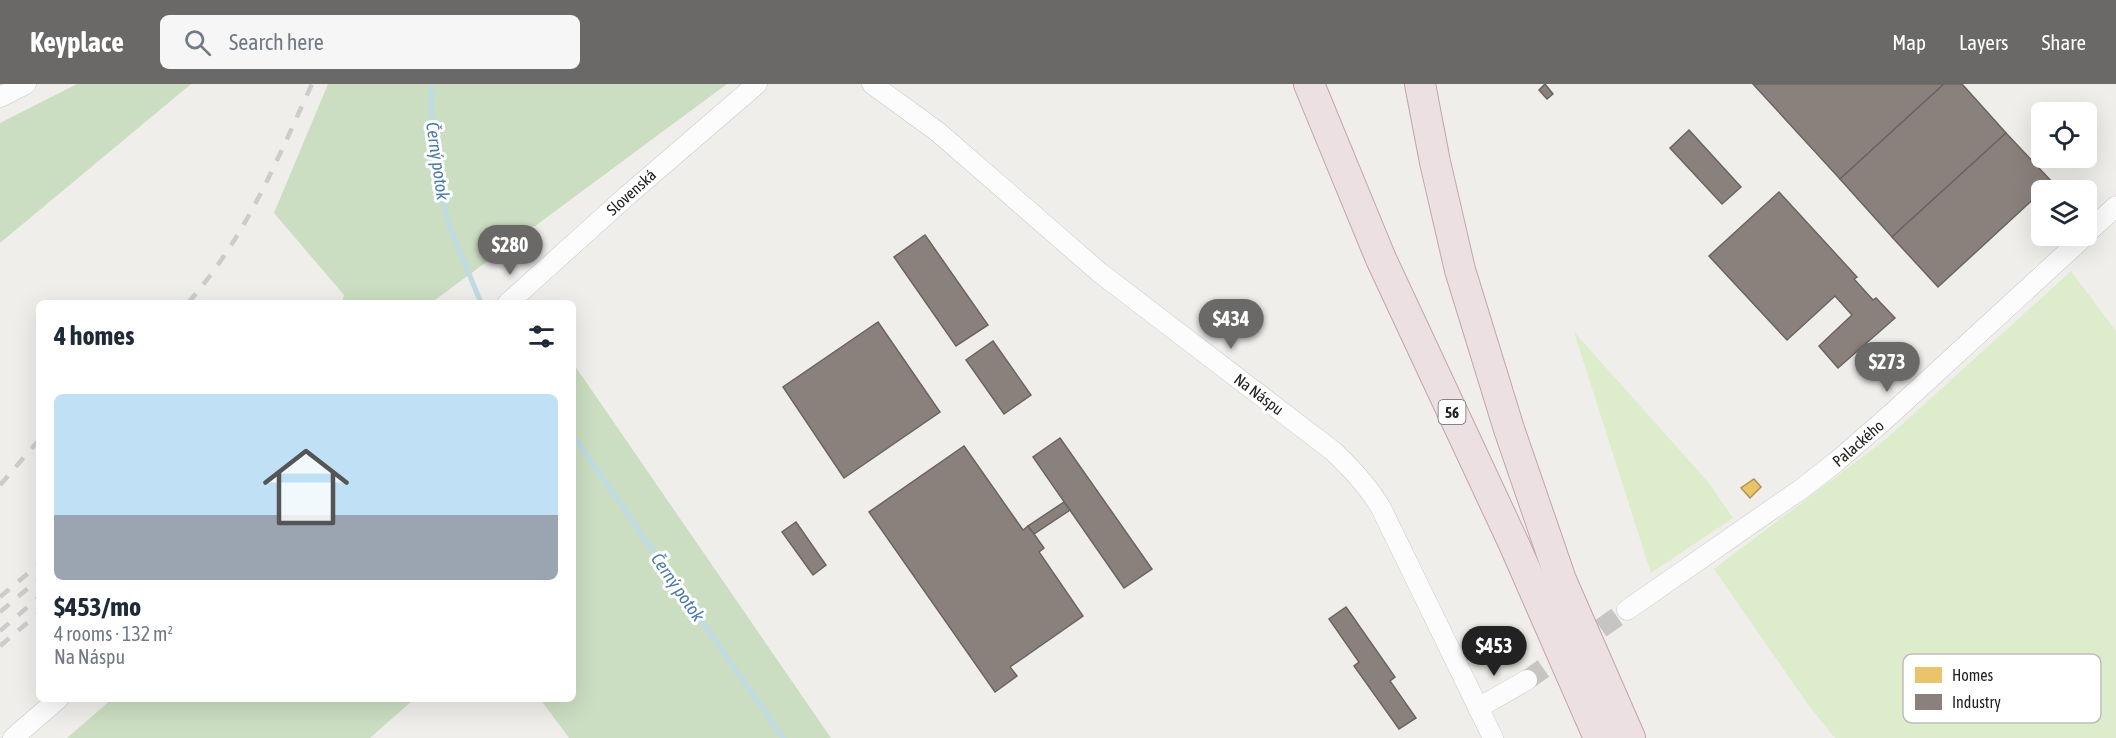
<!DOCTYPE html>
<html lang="en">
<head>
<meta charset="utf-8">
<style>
  body { margin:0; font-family:"Asap Condensed",sans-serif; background:#f6f6f7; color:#1f2937; height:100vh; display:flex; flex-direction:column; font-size:22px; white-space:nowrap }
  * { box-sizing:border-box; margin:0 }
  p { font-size:20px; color:#747a83 }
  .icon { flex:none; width:33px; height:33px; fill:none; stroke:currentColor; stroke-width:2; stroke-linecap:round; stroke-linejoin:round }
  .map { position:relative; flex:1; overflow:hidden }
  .side { position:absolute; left:36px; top:216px; width:540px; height:402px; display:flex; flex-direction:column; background:#fff; border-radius:9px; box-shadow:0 6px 24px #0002 }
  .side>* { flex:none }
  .controls { position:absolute; left:2031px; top:18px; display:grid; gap:12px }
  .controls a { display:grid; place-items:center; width:66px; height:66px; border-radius:9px; background:#fff; box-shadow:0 6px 24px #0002; font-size:30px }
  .price { position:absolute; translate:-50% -51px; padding:0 14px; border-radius:21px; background:#6a6968; color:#fff; font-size:20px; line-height:39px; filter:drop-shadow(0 2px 3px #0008) }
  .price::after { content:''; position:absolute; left:50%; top:36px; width:18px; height:14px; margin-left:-9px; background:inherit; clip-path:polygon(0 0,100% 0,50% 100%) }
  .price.selected { background:#222; color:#fff }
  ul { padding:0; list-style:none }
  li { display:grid; align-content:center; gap:12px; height:318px; padding:0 18px }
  li span { display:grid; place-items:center; height:186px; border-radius:9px; color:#555 }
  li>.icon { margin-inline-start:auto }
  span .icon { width:108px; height:108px; fill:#fffc; stroke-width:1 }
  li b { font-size:26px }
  h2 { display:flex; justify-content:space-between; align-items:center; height:72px; padding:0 18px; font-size:26px }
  header { display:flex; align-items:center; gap:36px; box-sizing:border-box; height:84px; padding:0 30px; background:#6a6968; color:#fff }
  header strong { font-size:28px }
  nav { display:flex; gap:33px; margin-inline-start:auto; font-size:21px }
  .search { width:420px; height:54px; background:#f6f6f7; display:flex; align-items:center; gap:15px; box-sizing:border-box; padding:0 21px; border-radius:9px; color:#747a83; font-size:22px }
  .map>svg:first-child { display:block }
  .grass { fill:#ddeccb }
  .forest { fill:#cbdec1 }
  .homes { fill:#e9c46a; stroke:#ad9354; stroke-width:1.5 }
  .industry { fill:#8a817c; stroke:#6b6461; stroke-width:1.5 }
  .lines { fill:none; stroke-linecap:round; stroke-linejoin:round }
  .stream { stroke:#bfdbe3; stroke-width:5 }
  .minor-tunnel { stroke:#c7c5c3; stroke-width:20; stroke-dasharray:20 10; stroke-linecap:butt }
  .minor-casing { stroke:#c9c8c7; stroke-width:21 }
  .highway-casing { stroke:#c5a2ac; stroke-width:32 }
  .minor { stroke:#fdfcfc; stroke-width:20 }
  .highway { stroke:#ece0e2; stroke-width:30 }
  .rail { stroke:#ccc; stroke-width:4.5; stroke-dasharray:12 12; stroke-linecap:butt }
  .labels { text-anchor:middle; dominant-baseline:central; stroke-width:6; stroke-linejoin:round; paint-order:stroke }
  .shield { fill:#fff; stroke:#646464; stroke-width:1.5 }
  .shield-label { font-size:15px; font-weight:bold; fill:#222 }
  .street-label { font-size:16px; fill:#222; stroke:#fff }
  .water-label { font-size:18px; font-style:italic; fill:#4a7aab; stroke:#fff }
  .key { fill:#fff; stroke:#bdbdbd; stroke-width:1.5 }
  .key-label { font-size:16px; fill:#222 }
</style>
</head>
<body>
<header>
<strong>Keyplace</strong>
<div class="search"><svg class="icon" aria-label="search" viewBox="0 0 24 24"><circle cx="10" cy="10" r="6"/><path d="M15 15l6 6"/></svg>Search here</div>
<nav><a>Map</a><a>Layers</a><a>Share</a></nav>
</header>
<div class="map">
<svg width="2116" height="654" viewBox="0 0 2116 654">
  <rect width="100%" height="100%" fill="#f0eeeb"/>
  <g class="grass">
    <path d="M2071,187l45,60v407h-281l-26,-32 -95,-137 172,-130z"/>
    <path d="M1574,248l135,151 24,35 -82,55z"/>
  </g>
  <g class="forest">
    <path d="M77,0h114l-191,159v-120z"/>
    <path d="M328,0h399l-296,219h-89l2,-8 -70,-82z"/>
    <path d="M573,279l258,375h-262l-29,-39h33z"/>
    <path d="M112,615h302l-44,39h-303z"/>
  </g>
  <path class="homes" d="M1754,395l7,8 -11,11 -9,-10z"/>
  <g class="industry">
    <path d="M1545,0l8,10 -6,5 -8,-9z"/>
    <path d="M1753,0h191l-104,95z"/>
    <path d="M1944,0h18l44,49 -114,104 -52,-58z"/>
    <path d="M1689,46l52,57 -19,17 -52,-56z"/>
    <path d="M2006,49l46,49 -114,105 -46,-50z"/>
    <path d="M1779,108l78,85 -3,2 19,21 3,-2 19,20 -57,50 -19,-22 33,-31 -17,-19 -48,44 -78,-84z"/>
    <path d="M925,151l63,90 -32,21 -62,-89z"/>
    <path d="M878,238l62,90 -96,66 -61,-91z"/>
    <path d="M993,257l38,54 -27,19 -38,-54z"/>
    <path d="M1060,354l92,131 -28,19 -91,-131z"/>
    <path d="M964,362l59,84 5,-4 6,8 10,14 -5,4 44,64 -73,51 7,9 -22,16 -126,-180z"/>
    <path d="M1064,418l6,8 -36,24 -6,-8z"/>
    <path d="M796,438l30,43 -13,10 -31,-43z"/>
    <path d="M1346,523l49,70 -5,4 26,37 -17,11 -45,-63 5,-4 -30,-43z"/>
  </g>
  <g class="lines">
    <g class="stream">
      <path d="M431,0l1,50 15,86 34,83"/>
      <path d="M573,351l210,303"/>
    </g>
    <path class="minor-tunnel" d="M1527,596l100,-70"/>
    <defs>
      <g id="minor">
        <path d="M872,0l66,48 161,140 234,179c18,17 35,35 48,57l112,230"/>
        <path d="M0,13l26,-13"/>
        <path d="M2086,150l30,-28"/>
        <path d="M508,219l120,-108 129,-111"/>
        <path d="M1627,526l177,-123 32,-25 54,-47 195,-179"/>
        <path d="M1478,624l49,-28"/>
        <path d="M13,654l45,-39"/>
      </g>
      <g id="highway">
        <path d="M1309,0l72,175 133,285 85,194"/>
        <path d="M1420,0l15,78 25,108 49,159 52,151 69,158"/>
      </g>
    </defs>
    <use href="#minor" class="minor-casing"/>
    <use href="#highway" class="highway-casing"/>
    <use href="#minor" class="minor"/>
    <use href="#highway" class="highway"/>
    <g class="rail">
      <path d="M188,219c59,-68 87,-139 124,-219"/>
      <path d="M0,401l39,-45"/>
      <path d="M0,513l39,-33"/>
      <path d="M0,528l39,-33"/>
      <path d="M0,547l39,-34"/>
      <path d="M0,562l39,-33"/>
    </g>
  </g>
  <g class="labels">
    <rect class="shield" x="1438.5" y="316" width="27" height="24" rx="4.5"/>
    <g class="shield-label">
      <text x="1452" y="328">56</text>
    </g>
    <g class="street-label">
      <text transform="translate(631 108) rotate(-42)">Slovenská</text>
      <text transform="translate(1259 310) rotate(37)">Na Náspu</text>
      <text transform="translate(1858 359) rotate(-41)">Palackého</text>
    </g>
    <g class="water-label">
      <text transform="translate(438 77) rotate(82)">Černý potok</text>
      <text transform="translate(678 503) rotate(55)">Černý potok</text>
    </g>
  </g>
  <rect x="1903" y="570" width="198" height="69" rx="9" class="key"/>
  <rect x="1915" y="583" width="27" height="16" fill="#e9c46a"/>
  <rect x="1915" y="610" width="27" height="16" fill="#8a817c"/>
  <g class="key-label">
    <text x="1952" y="597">Homes</text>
    <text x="1952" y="624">Industry</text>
  </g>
</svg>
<div class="controls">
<a><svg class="icon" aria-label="locate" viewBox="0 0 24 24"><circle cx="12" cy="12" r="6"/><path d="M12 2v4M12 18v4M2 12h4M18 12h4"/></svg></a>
<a><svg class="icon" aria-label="layers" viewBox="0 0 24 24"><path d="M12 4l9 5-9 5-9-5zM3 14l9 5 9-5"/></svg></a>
</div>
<b class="price" style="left:510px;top:192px">$280</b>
<b class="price" style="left:1231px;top:266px">$434</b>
<b class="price" style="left:1887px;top:309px">$273</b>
<b class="price selected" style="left:1494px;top:593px">$453</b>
<section class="side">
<h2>4 homes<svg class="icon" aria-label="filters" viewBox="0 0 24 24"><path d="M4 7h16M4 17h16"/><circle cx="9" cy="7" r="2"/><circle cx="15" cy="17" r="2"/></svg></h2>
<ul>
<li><span style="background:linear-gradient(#bfe0f5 65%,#9aa5b1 0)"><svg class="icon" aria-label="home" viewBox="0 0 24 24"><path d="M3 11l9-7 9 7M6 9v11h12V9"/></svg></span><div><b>$453/mo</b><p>4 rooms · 132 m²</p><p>Na Náspu</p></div></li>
</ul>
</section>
</div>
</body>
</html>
